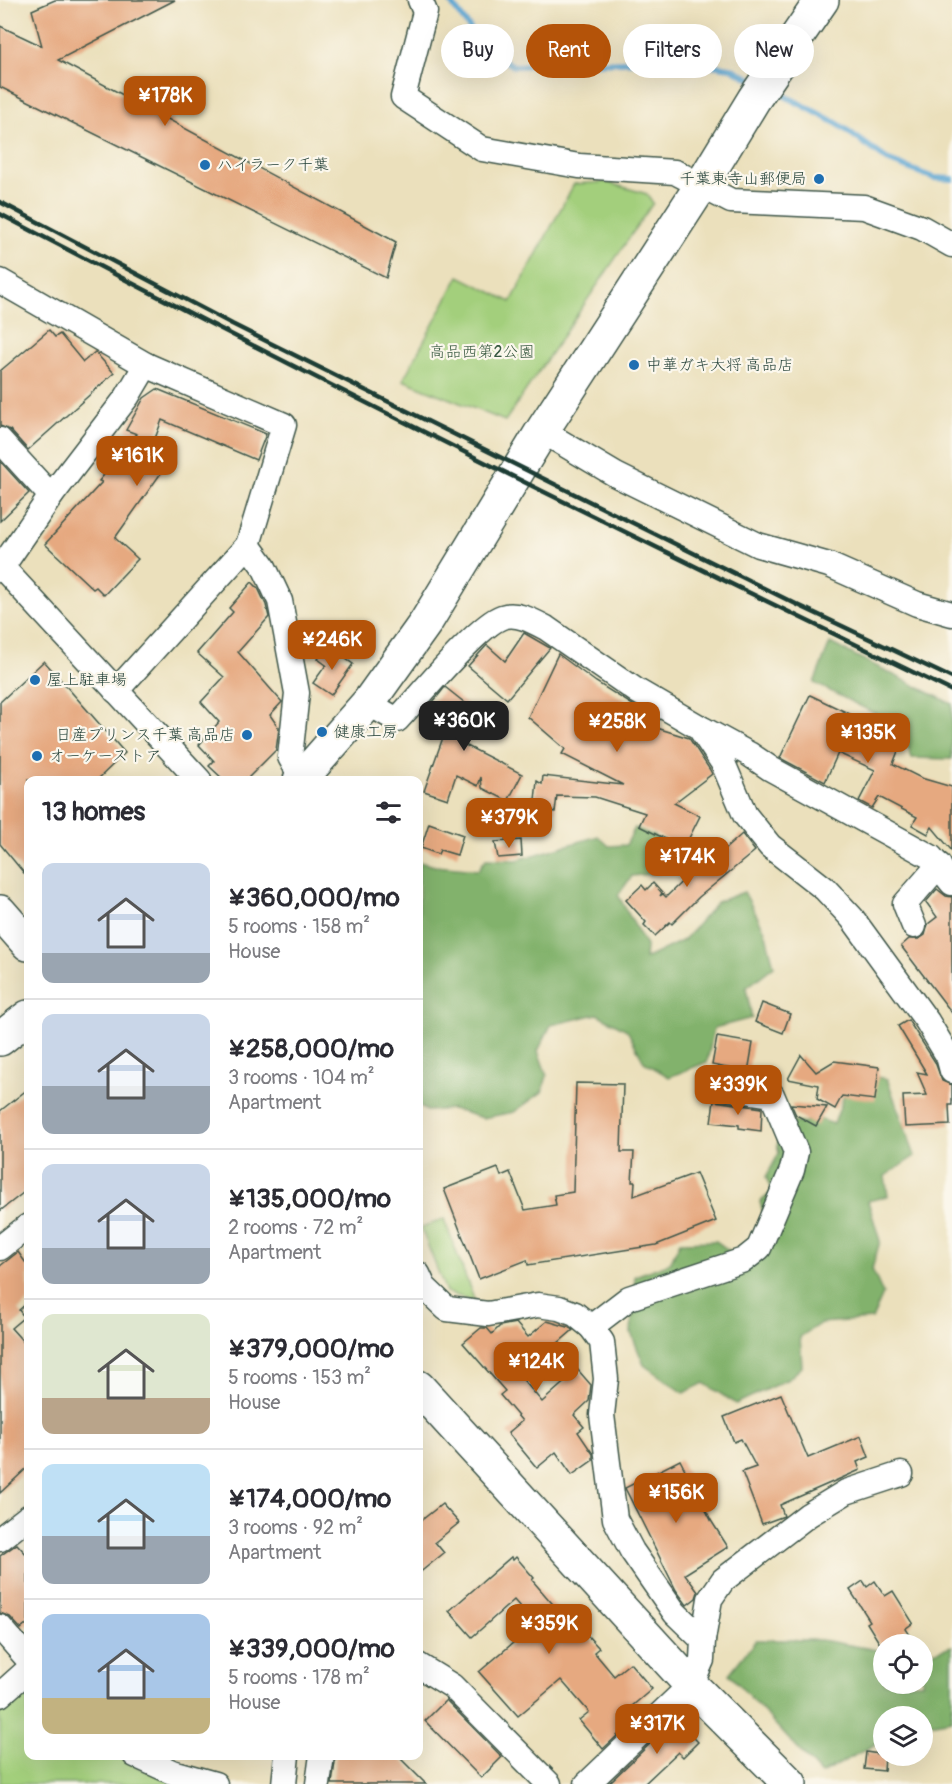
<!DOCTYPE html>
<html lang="en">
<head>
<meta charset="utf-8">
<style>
  body { margin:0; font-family:Pangolin,"Klee One",sans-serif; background:#f7f7f7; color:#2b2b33; height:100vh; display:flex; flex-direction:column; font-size:22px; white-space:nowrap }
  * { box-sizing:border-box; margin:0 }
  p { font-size:20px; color:#7c7c81 }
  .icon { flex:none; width:33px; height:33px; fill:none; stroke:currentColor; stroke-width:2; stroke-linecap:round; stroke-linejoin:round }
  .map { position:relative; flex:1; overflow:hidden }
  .drawer { position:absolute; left:24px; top:776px; width:399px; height:984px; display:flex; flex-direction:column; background:#fff; border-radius:12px; box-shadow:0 6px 24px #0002 }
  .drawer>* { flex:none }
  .hud { position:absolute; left:441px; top:24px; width:420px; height:54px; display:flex; gap:12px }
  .controls { position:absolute; left:873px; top:1634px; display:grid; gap:12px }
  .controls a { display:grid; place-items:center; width:60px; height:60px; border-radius:50%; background:#fff; box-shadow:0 6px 24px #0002; font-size:30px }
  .price { position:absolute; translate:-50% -51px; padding:0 14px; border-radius:12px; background:#b45309; color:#fff; font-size:20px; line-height:39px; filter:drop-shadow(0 2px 3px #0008) }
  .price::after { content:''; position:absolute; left:50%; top:36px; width:18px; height:14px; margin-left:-9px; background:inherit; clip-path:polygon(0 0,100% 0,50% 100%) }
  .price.on { background:#222; color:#fff }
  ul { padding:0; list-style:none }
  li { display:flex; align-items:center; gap:18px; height:150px; padding:0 18px }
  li+li { border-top:2px solid #e1e1e2 }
  li span { display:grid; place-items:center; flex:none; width:168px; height:120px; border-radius:12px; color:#555 }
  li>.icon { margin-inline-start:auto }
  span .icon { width:72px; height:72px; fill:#fffc; stroke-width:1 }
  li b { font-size:26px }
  h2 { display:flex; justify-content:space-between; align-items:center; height:72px; padding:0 18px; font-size:26px }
  .chip { padding:0 21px; border-radius:27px; background:#fff; box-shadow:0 6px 24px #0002; font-size:21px; line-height:54px }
  .chip.on { background:#b45309; color:#fff }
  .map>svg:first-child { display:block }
  .green { fill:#a3cf7c; stroke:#618658; stroke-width:1.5 }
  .forest { fill:#82b26c; stroke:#507850; stroke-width:1.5 }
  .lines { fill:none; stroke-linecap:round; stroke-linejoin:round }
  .stream { stroke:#59a4d1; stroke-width:6 }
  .building { fill:#e6a980 }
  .street-casing { stroke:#3e5548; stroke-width:27 }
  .secondary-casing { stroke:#3e5548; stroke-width:36 }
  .street { stroke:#fff; stroke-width:24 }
  .secondary { stroke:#fff; stroke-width:33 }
  .rail { stroke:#1f3d34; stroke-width:4.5 }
  .poi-dot { fill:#1f6fb2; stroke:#fbf7ec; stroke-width:2 }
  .labels { text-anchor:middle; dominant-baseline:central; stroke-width:4.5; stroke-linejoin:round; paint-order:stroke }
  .poi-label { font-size:16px; fill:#1f3d34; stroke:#fbf7ec; text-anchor:start }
  .park-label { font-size:16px; fill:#395a42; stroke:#fbf7ec }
</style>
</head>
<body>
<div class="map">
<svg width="952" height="1784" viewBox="0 0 952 1784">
  <rect width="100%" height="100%" fill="#fbf7ec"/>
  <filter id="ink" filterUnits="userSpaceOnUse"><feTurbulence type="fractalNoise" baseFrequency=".0167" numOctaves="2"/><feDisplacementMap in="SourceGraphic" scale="12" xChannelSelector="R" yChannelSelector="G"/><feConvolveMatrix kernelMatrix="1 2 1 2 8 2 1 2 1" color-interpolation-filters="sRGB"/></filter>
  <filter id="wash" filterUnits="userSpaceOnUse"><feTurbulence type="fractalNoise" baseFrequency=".008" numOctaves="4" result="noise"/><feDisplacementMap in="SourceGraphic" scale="24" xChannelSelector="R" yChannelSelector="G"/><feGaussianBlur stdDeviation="1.35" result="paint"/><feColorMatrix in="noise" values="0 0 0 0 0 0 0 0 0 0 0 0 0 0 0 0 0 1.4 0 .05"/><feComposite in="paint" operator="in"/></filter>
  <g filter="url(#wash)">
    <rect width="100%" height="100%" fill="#ebe0bc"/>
    <g class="green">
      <path d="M606,182l41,12 6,9 -148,218 -102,-41 56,-104 52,26 63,-118z"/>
      <path d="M444,1219l31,83 -29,-10 -25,-64z"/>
      <path d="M28,1681v74h92l18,12 47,17h-185v-79z"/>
    </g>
    <g class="forest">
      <path d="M830,643l122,61v55l-40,-1 -12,-32 -86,-43z"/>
      <path d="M635,828l19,8 17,17 -12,20 -27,3 -14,19 28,51 -1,13 39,-19 33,-38 27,-10 21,39 9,35 -28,22 6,30 -38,10 -7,34 -38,15 -25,-15 -17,-32 -30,-16 -46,11 -13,26 9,25 -5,16 -28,20 -31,6 -31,-9 -25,2 -8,-5v-244l16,4 43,4 8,-11 31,1 81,-24 11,10 17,-1z"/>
      <path d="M852,1073l35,6 28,77 -30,20 3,20 -20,5 12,40 -8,28 11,25 -11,25 -51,4 -21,14 2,30 -14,12 -52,25 -32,-21 -20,10 -40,-28 -13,-32 4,-57 35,-13 10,-21 36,-1 18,13 16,-10 15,-25 -5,-17 12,-10 -6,-15 13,-24 -2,-8 11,-23 15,1 12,-5 19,6z"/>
      <path d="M756,1640h65l56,10 6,8 1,25h38l1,-28 29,-9v74l-29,5 -1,-9h-38l-1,24 -62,34 -92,-100z"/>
    </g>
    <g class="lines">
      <g class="stream">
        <path d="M449,0l36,49 29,17 161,-6 56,8 24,13"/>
        <path d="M772,89l66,35 51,37 45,17 18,1"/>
      </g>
    </g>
    <g id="blocks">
      <g class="building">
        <path d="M55,0h120l-117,60 338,182 -10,36 -386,-191v-61l42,20 -10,-36z"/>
        <path d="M49,330l6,7 5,-3 23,28 12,-10 19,21 -86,77 -18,-20 -10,-4v-55z"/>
        <path d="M157,389l109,45 -10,26 -94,-40 -9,24 13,22 -51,72 23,21 -34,36 -8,-8 -3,2 -48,-45 57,-62 -3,-1 38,-47 -11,-4 18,-32z"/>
        <path d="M0,461l29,32 -29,28z"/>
        <path d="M252,582l6,6 8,17 3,12 -31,35 44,50 -12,13 9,13 -3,22 -30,30h-22l-15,-14 5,-5 -15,-16 20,-23 -18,-20 23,-25 -27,-24 36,-41 -4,-4z"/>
        <path d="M524,633l26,15 -43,51 -39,-33 19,-21 18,16z"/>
        <path d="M327,646l26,18 -22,31 -18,-12 13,-18 -8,-6z"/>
        <path d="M558,654l38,28 51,32 -3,10 45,14 21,32 2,4 -38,29 26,13 -16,32 -45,-22 6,-13 -50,-16 -38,-1 -2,16 -21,-2 3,-29 5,3 1,-8 80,9 -61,-31 3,-5 -37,-32z"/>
        <path d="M44,661l81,92 -28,27h-69v98l-28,-34v-142z"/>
        <path d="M445,687l40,32 -20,26 57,29 -14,27 -26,-13 -1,-11 -3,9 -22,-11 -8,24 -24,-8 22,-62 -21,-17z"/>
        <path d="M810,695l69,33 1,-2 17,6 -4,12 7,2 -7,18 28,14 31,9v64l-20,-24 -4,7 -16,-9 5,-8 -38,-20 -7,11 -13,-7 16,-31 -37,-17 -13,29 -45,-24z"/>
        <path d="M429,823l34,12 -6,20 -17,-5 -2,4 -17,-6z"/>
        <path d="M742,834l13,17 -56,46 -27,27 -2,-2 -15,14 -11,-11 2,-3 -20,-22 16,-15 4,5 7,-7 9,10 -2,3 3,-2 3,3 37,-36 9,-7 3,4z"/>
        <path d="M521,840l1,16 -24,2 -3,-16z"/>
        <path d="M937,889l9,7 6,1v116l-51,-67 8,-7h10l6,-4 3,-11 9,-7 -11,-15z"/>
        <path d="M762,1003l28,11 -7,19 -28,-11z"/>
        <path d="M908,1020l27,42 7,19 10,4v20h-3l1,20 -45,2 -2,-31 24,-1 -10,-23 10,2 -29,-48z"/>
        <path d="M717,1037l36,6 -5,29 -36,-7z"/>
        <path d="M801,1055l15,17 18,-11 45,6 -4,33 -33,-4 -7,13 -18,-10 2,-14 -31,-6z"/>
        <path d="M576,1083l47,1 -2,68h13l-2,30h3l-1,14 62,-23 20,48 -60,24 -128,20 -1,-5 -48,19 -35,-90 54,-21 3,8 9,-4 15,38 31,-5 -2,-10 19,-3z"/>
        <path d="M28,1089v100l-28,22v-100z"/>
        <path d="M714,1101l48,7 -1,23 -22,-3v-3l-28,-3z"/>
        <path d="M791,1104l36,3 -11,19 -20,-11z"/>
        <path d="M18,1252l10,14v36l-9,8 5,7 -13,11 17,19v120l-28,26v-227z"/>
        <path d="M547,1321l21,6 5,3 -53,46 22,26 36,-32 13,15 -2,16 -15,14 10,12 -6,5 15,22v6l-21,15 -16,-23 -19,16 -29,-35 14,-12 -22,-26 5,-4 -42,-48 18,-15h6l5,6 8,-8 16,-3 12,14z"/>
        <path d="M781,1394l27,64 53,-22 8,21 -12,5 3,8 -80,35 4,11 -22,8 -20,-52 14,-5 -15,-28 -7,3 -10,-25z"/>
        <path d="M680,1460l32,62 16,25 -43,27 13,18 -2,6 -9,7 -11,-15 -51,-102z"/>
        <path d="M442,1504l17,19 -24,19 9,11 -26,21v-51z"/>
        <path d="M17,1544l11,12v67l-7,6 -11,-12 -10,-4v-57z"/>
        <path d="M511,1557l2,3 3,-3 18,21 -2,2 51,59 4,-4 12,13 -5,4 20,24 16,-13 22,26 -27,23 8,9 -30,28 -24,-29 10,-8 -28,-32 -43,36 -39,-44 56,-48 -21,-24 -42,37 -23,-26z"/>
        <path d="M863,1581l4,6 8,-6 10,15 8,-5 20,32 -8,6 10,15h-35l-13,-21 3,-2 -20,-31z"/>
        <path d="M446,1700l56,57 -21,21 -56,-57z"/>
        <path d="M676,1719l22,23 -15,15 -5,-5 -34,32h-36z"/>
        <path d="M866,1752l19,3 -1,16 -20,-2z"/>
        <path d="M336,1755h61l29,29h-94z"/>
      </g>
    </g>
  </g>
  <g filter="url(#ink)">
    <use href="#blocks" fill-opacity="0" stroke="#3e5548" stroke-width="1.5"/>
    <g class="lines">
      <defs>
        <g id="street">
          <path d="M420,0l5,12 -22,85 79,52 97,17 96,6 56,29 133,6 58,21 30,17"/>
          <path d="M0,281l146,84"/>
          <path d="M542,431l74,44 142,70 71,20 88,39 35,10"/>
          <path d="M0,440l51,56"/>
          <path d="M248,545l16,22 16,34 17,92 -7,64 12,21"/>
          <path d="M0,565l199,215"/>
          <path d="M0,570l51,-74 76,-99 19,-32 138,60 -36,120 -132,146"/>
          <path d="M368,703l29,17c21,-22 81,-95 105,-103 15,-5 31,4 44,11l91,63 62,36 24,36 22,52 25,31 55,43 27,29 75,103 21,35 4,15"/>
          <path d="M703,729l46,25 22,15 160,88 21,26"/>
          <path d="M914,926l-9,-22 34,-39"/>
          <path d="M0,1248l28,-22"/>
          <path d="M418,1274l6,13 23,22 41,5 50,-9 21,3 16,6 16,13 11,15 4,37 -4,36 13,104 17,32 43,62 28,27 -1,20 -11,25 -104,99"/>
          <path d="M591,1327l38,-29 115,-38 15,-12 33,-78 4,-18 -24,-57 -61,-9"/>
          <path d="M0,1539l28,-22"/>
          <path d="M0,1627l28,32"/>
          <path d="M703,1640l7,-41 13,-19 85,-65 38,-23 55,-18"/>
          <path d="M418,1665l34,21 97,98"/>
          <path d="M0,1695l28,-25"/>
          <path d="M135,1755l37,17 43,12"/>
          <path d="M284,1784l3,-29"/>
          <path d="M318,1784l4,-29"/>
        </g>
        <g id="secondary">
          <path d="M300,780l68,-77 58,-81 116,-191 159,-245 53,-87 68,-99"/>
          <path d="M0,912l28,32"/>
          <path d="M0,1039l28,-22"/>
          <path d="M418,1387l273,298 99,99"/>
        </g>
      </defs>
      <use href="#street" class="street-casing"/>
      <use href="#secondary" class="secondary-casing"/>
      <use href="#street" class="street"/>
      <use href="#secondary" class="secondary"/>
      <g class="rail">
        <path d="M0,202l232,122 568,282 152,72"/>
        <path d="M0,214c314,166 632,323 952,477"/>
      </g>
    </g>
  </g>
  <g class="poi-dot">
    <circle cx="205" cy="165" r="6"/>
    <circle cx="819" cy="179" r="6"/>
    <circle cx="634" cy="365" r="6"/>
    <circle cx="35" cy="680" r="6"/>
    <circle cx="322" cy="732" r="6"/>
    <circle cx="247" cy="735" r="6"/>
    <circle cx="37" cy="756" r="6"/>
  </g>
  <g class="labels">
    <g class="poi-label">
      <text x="217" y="165">ハイラーク千葉</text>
      <text x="807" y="179" text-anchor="end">千葉東寺山郵便局</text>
      <text x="646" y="365">中華ガキ大将 高品店</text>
      <text x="47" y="680">屋上駐車場</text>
      <text x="334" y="732">健康工房</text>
      <text x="235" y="735" text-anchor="end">日産プリンス千葉 高品店</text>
      <text x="49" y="756">オーケーストア</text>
    </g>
    <g class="park-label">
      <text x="482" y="352">高品西第2公園</text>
    </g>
  </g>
</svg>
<div class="controls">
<a><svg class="icon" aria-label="locate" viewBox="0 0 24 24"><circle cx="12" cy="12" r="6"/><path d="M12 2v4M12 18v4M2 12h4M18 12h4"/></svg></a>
<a><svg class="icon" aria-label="layers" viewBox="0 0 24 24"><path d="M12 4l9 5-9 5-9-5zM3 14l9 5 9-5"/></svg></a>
</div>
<b class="price" style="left:165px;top:127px">¥178K</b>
<b class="price" style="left:137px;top:487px">¥161K</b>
<b class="price" style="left:332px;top:671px">¥246K</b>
<b class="price on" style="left:464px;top:752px">¥360K</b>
<b class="price" style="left:617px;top:753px">¥258K</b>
<b class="price" style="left:868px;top:764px">¥135K</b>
<b class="price" style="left:509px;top:849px">¥379K</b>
<b class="price" style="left:687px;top:888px">¥174K</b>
<b class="price" style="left:738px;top:1116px">¥339K</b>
<b class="price" style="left:536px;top:1393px">¥124K</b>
<b class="price" style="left:676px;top:1524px">¥156K</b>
<b class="price" style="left:549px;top:1655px">¥359K</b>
<b class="price" style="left:657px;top:1755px">¥317K</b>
<div class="hud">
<a class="chip">Buy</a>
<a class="chip on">Rent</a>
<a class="chip">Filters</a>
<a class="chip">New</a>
</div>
<section class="drawer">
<h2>13 homes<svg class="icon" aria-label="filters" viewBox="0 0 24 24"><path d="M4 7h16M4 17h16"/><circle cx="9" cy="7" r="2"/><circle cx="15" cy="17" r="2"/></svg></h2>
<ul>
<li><span style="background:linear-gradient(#c9d6e8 75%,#9aa5b1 0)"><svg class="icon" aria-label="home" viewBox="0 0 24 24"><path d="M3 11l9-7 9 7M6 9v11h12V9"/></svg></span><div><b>¥360,000/mo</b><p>5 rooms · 158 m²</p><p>House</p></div></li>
<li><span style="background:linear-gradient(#c9d6e8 60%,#9aa5b1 0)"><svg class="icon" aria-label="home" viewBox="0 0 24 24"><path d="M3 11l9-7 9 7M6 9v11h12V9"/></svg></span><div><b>¥258,000/mo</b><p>3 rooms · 104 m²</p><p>Apartment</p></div></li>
<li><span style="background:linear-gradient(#c9d6e8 70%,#9aa5b1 0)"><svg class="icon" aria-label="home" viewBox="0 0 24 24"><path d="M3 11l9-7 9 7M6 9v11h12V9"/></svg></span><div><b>¥135,000/mo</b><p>2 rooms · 72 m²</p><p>Apartment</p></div></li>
<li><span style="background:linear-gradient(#dfe7d0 70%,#b9a48a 0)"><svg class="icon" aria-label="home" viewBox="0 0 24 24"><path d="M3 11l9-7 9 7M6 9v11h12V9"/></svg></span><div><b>¥379,000/mo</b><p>5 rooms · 153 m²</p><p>House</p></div></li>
<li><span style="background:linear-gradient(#bfe0f5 60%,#9aa5b1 0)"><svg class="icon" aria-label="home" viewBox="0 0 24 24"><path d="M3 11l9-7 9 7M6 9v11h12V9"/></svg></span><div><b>¥174,000/mo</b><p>3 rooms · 92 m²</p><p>Apartment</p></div></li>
<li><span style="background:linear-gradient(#a9c7e8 70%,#c2b280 0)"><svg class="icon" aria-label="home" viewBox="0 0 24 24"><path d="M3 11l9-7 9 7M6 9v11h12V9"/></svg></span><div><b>¥339,000/mo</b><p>5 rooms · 178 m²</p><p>House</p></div></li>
</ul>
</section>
</div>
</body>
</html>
